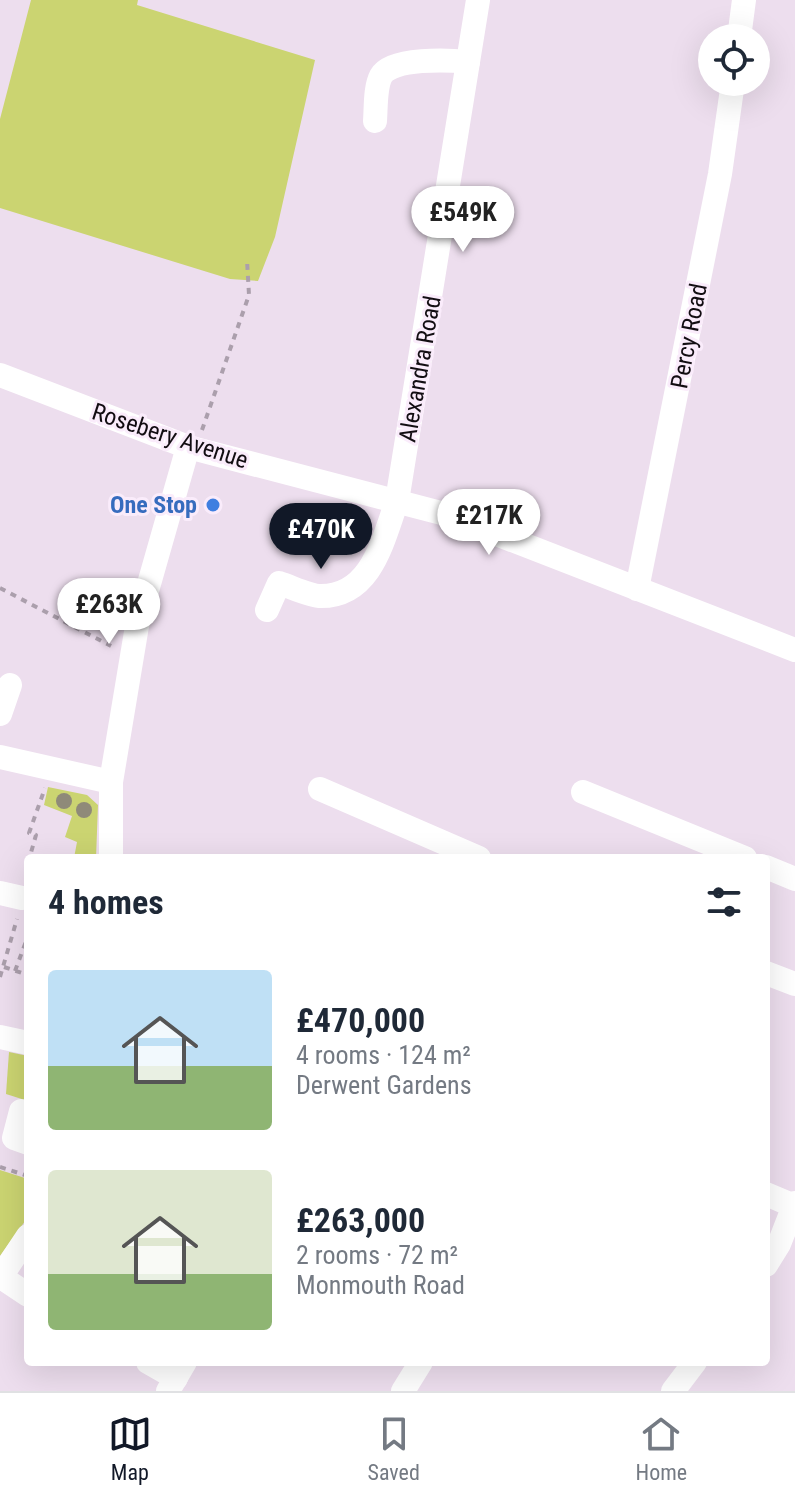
<!DOCTYPE html>
<html lang="en">
<head>
<meta charset="utf-8">
<style>
  body { margin:0; font-family:"Roboto Condensed",sans-serif; background:#f2f2f3; color:#1f2937; height:100vh; display:flex; flex-direction:column; font-size:30px; white-space:nowrap }
  * { box-sizing:border-box; margin:0 }
  p { font-size:26px; color:#747a83 }
  .icon { flex:none; width:44px; height:44px; fill:none; stroke:currentColor; stroke-width:2; stroke-linecap:round; stroke-linejoin:round }
  .map { position:relative; flex:1; overflow:hidden }
  .side { position:absolute; left:24px; top:854px; width:746px; height:512px; display:flex; flex-direction:column; background:#fff; border-radius:8px; box-shadow:0 8px 32px #0002 }
  .side>* { flex:none }
  .buttons { position:absolute; left:698px; top:24px; display:grid; gap:16px }
  .buttons a { display:grid; place-items:center; width:72px; height:72px; border-radius:50%; background:#fff; box-shadow:0 8px 32px #0002; font-size:40px }
  .price { position:absolute; translate:-50% -68px; padding:0 18px; border-radius:28px; background:#fff; color:#222; font-size:26px; line-height:52px; filter:drop-shadow(0 2px 4px #0008) }
  .price::after { content:''; position:absolute; left:50%; top:48px; width:24px; height:18px; margin-left:-12px; background:inherit; clip-path:polygon(0 0,100% 0,50% 100%) }
  .price.on { background:#111827; color:#fff }
  ul { padding:0; list-style:none }
  li { display:flex; align-items:center; gap:24px; height:200px; padding:0 24px }
  li span { display:grid; place-items:center; flex:none; width:224px; height:160px; border-radius:8px; color:#555 }
  li>.icon { margin-inline-start:auto }
  span .icon { width:96px; height:96px; fill:#fffc; stroke-width:1 }
  li b { font-size:34px }
  h2 { display:flex; justify-content:space-between; align-items:center; height:96px; padding:0 24px; font-size:34px }
  .dock { display:flex; justify-content:space-around; align-items:center; height:112px; border-top:2px solid #e0e1e3; background:#fff; font-size:22px; color:#747a83 }
  .dock a { display:grid; justify-items:center; gap:4px }
  .dock .on { color:#111827 }
  .map>svg:first-child { display:block }
  .green { fill:#cbd471 }
  .lines { fill:none; stroke-linecap:round; stroke-linejoin:round }
  .path { stroke:#ab9fac; stroke-width:4; stroke-dasharray:6 6; stroke-linecap:butt }
  .minor { stroke:#fff; stroke-width:24 }
  .tree { fill:#8f8a79 }
  .shop-dot { fill:#3f7fe0; stroke:#faecfb; stroke-width:3 }
  .labels { text-anchor:middle; dominant-baseline:central; stroke-width:6; stroke-linejoin:round; paint-order:stroke }
  .street-label { font-size:24px; fill:#120d12; stroke:#faecfb }
  .shop-label { font-size:24px; font-weight:bold; fill:#366cbe; stroke:#faecfb; text-anchor:end }
</style>
</head>
<body>
<div class="map">
<svg width="795" height="1391" viewBox="0 0 795 1391">
  <rect width="100%" height="100%" fill="#eddeee"/>
  <g class="green">
    <path d="M31,0h107l-1,5 178,55 -40,177 -17,44 -28,-2 -230,-71v-89z"/>
    <path d="M48,787l39,8 11,10 -2,53h-22l3,-16 -12,-5 7,-21 -28,-11z"/>
    <path d="M9,1052l19,4v45l-22,-7z"/>
    <path d="M0,1170l28,9v38l-28,39z"/>
  </g>
  <g class="lines">
    <g class="path">
      <path d="M202,430l47,-135 -2,-35"/>
      <path d="M0,588l111,58"/>
      <path d="M28,863l8,-28 -7,-2 16,-45"/>
      <path d="M4,967l24,8"/>
      <path d="M15,971l13,-35"/>
      <path d="M0,977l17,-58"/>
      <path d="M0,1167l28,9"/>
    </g>
    <g class="minor">
      <path d="M739,38l5,-38"/>
      <path d="M375,121c1,-13 0,-34 6,-45 10,-19 69,-16 87,-14"/>
      <path d="M0,375l188,72 257,67 350,136"/>
      <path d="M637,589l83,-415 13,-92"/>
      <path d="M267,610l12,-27c13,4 30,13 42,13 51,0 62,-57 76,-95l81,-501"/>
      <path d="M0,714l10,-29"/>
      <path d="M0,757l111,25"/>
      <path d="M320,789l159,69"/>
      <path d="M583,792l162,66"/>
      <path d="M111,858v-76l26,-156 51,-179"/>
      <path d="M766,867l29,12"/>
      <path d="M0,893l22,5"/>
      <path d="M766,973l29,11"/>
      <path d="M0,1037l28,6"/>
      <path d="M21,1111l-7,27 14,5"/>
      <path d="M766,1194l28,12"/>
      <path d="M766,1265l13,-21 16,-41"/>
      <path d="M1,1277l27,18"/>
      <path d="M0,1278l28,-42"/>
      <path d="M148,1362l28,16"/>
      <path d="M168,1391l17,-29"/>
      <path d="M403,1391l18,-29"/>
      <path d="M673,1391l22,-29"/>
    </g>
  </g>
  <g class="tree">
    <circle cx="64" cy="801" r="8"/>
    <circle cx="84" cy="810" r="8"/>
  </g>
  <circle class="shop-dot" cx="213" cy="505" r="8"/>
  <g class="labels">
    <g class="street-label">
      <text transform="translate(689 336) rotate(-79)">Percy Road</text>
      <text transform="translate(420 369) rotate(-80)">Alexandra Road</text>
      <text transform="translate(170 436) rotate(18)">Rosebery Avenue</text>
    </g>
    <g class="shop-label">
      <text x="197" y="505">One Stop</text>
    </g>
  </g>
</svg>
<div class="buttons">
<a><svg class="icon" aria-label="locate" viewBox="0 0 24 24"><circle cx="12" cy="12" r="6"/><path d="M12 2v4M12 18v4M2 12h4M18 12h4"/></svg></a>
</div>
<b class="price" style="left:463px;top:254px">£549K</b>
<b class="price" style="left:489px;top:557px">£217K</b>
<b class="price on" style="left:321px;top:571px">£470K</b>
<b class="price" style="left:109px;top:646px">£263K</b>
<section class="side">
<h2>4 homes<svg class="icon" aria-label="filters" viewBox="0 0 24 24"><path d="M4 7h16M4 17h16"/><circle cx="9" cy="7" r="2"/><circle cx="15" cy="17" r="2"/></svg></h2>
<ul>
<li><span style="background:linear-gradient(#bfe0f5 60%,#8fb573 0)"><svg class="icon" aria-label="home" viewBox="0 0 24 24"><path d="M3 11l9-7 9 7M6 9v11h12V9"/></svg></span><div><b>£470,000</b><p>4 rooms · 124 m²</p><p>Derwent Gardens</p></div></li>
<li><span style="background:linear-gradient(#dfe7d0 65%,#8fb573 0)"><svg class="icon" aria-label="home" viewBox="0 0 24 24"><path d="M3 11l9-7 9 7M6 9v11h12V9"/></svg></span><div><b>£263,000</b><p>2 rooms · 72 m²</p><p>Monmouth Road</p></div></li>
</ul>
</section>
</div>
<nav class="dock">
<a class="on"><svg class="icon" aria-label="map" viewBox="0 0 24 24"><path d="M3 6l6-2 6 2 6-2v14l-6 2-6-2-6 2zM9 4v14M15 6v14"/></svg>Map</a>
<a><svg class="icon" aria-label="saved" viewBox="0 0 24 24"><path d="M7 4h10v16l-5-4-5 4z"/></svg>Saved</a>
<a><svg class="icon" aria-label="home" viewBox="0 0 24 24"><path d="M3 11l9-7 9 7M6 9v11h12V9"/></svg>Home</a>
</nav>
</body>
</html>
